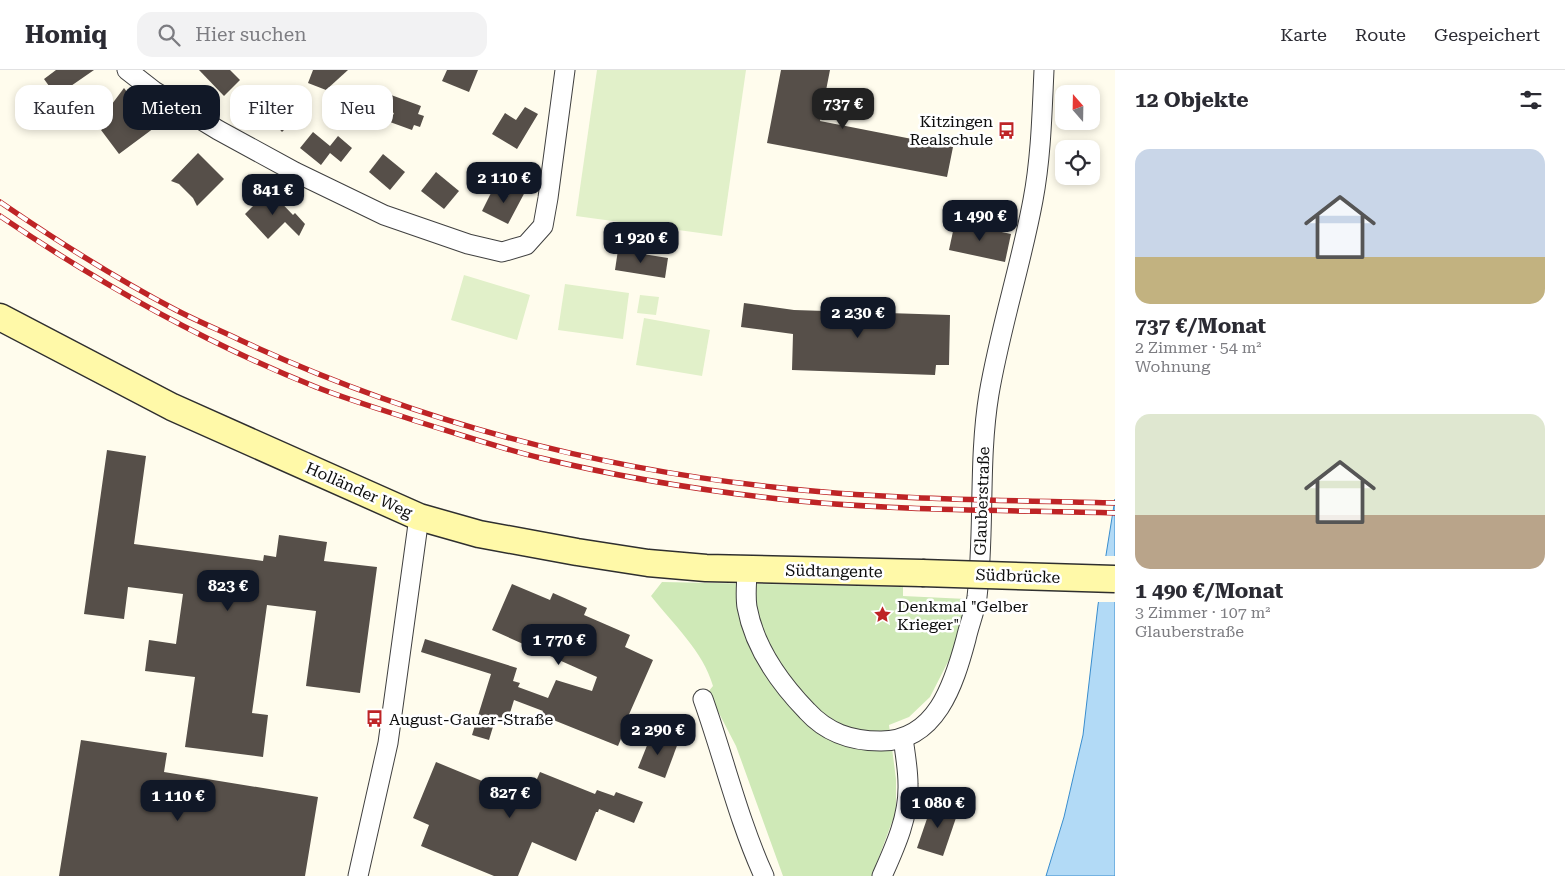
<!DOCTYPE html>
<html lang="de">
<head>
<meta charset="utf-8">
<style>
  body { margin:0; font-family:"Roboto Serif",serif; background:#f2f2f3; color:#2b2b33; height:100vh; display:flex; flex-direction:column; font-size:19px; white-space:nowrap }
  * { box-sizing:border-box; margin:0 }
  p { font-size:16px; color:#7c7c81 }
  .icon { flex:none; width:28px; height:28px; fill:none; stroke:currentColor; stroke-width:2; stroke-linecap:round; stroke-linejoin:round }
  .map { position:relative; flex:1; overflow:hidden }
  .side { display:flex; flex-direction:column; background:#fff; width:450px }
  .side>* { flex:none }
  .top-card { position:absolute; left:15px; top:15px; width:475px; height:45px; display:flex; gap:10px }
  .needle { width:32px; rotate:340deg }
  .buttons { position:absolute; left:1055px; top:15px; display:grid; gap:10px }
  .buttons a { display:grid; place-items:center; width:45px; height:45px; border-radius:10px; background:#fff; box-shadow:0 2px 8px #0003; font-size:25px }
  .price { position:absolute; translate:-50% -42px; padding:0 11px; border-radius:10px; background:#111827; color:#fff; font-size:16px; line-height:32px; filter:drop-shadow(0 1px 2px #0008) }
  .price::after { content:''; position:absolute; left:50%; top:30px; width:15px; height:11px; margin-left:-8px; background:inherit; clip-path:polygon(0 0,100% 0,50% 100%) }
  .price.active { background:#222; color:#fff }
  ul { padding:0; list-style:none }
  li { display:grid; align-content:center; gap:10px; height:265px; padding:0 20px }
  li span { display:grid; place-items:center; height:155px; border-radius:15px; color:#555 }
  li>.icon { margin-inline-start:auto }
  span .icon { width:90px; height:90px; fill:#fffc; stroke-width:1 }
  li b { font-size:21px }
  h2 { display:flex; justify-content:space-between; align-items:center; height:60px; padding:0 20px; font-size:21px }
  .pill { padding:0 18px; border-radius:15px; background:#fff; box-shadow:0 2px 8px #0003; font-size:18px; line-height:45px }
  .pill.active { background:#111827; color:#fff }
  header { display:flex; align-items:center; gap:30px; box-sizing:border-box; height:70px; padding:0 25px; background:#fff; border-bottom:1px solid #e1e1e2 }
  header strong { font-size:24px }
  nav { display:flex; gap:28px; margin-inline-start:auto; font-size:18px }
  .search { width:350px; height:45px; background:#f2f2f3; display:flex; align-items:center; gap:12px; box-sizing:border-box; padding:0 18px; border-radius:15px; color:#7c7c81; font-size:19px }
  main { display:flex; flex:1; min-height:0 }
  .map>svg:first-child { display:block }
  .green { fill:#cfe9b7 }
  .pitch { fill:#e1f0c9 }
  .water { fill:#b2daf6; stroke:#398dce }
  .pier { fill:#fffced }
  .building { fill:#564f49 }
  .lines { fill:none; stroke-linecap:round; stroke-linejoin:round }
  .street-casing { stroke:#404040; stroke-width:21 }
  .secondary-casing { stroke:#2f2f2f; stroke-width:29 }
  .street { stroke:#fff; stroke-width:19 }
  .secondary { stroke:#fff9a8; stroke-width:26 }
  .rail-casing { stroke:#be2426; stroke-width:5.5 }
  .rail { stroke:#fff; stroke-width:4; stroke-dasharray:11; stroke-linecap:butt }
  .secondary-bridge-casing { stroke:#2f2f2f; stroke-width:29; stroke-linecap:butt }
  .secondary-bridge { stroke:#fff9a8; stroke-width:26 }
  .labels { text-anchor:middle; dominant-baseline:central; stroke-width:5; stroke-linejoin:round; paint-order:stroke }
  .poi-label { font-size:16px; fill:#0d0d0d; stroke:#fff; text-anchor:start }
  .street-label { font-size:16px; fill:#0d0d0d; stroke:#fff }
</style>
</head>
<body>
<header>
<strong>Homiq</strong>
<div class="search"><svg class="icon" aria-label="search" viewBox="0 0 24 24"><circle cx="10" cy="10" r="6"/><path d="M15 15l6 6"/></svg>Hier suchen</div>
<nav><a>Karte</a><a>Route</a><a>Gespeichert</a></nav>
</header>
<main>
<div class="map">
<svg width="1115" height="806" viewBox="0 0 1115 806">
  <rect width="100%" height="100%" fill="#fffced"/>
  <path class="green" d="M662,512l241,5v9l64,3 -12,49 -25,49 -21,20 -20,8 7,54v32l-24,65h-89l-47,-130 -28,-54 5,-6c-10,-35 -40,-62 -62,-90z"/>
  <g class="pitch">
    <path d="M597,0h149l-24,166 -146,-20z"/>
    <path d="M464,205l66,20 -13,45 -66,-20z"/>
    <path d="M565,214l64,9 -6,46 -65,-9z"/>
    <path d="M640,225l19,2 -3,18 -19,-2z"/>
    <path d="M644,248l66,12 -8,46 -66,-11z"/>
  </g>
  <path class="water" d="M1115,429v377h-69l18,-59 19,-82 15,-130z"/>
  <path class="pier" d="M1103,486h12v46h-19z"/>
  <g class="building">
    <path d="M56,0h38l-26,18 3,4 -12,8 -15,-21z"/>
    <path d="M199,0h31l10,10 -16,16z"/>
    <path d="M313,0h35l-22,20 -18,-7z"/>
    <path d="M447,0h31l-9,22 -27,-11z"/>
    <path d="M781,0h49l-10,51 133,26 -6,30 -180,-34z"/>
    <path d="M124,18l30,40 -35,26 -18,-24 3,-2 -10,-8 18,-16z"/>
    <path d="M376,21l6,2 1,-1 38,14 -3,8 6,2 -4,11 -6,-2 -2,5 -22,-8 4,-9 -23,-8z"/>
    <path d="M280,33l15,16 -13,13 -15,-17z"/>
    <path d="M525,37l13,7 -21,35 -25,-15 13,-21 11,7z"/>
    <path d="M313,62l17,14 8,-10 14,12 -11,14 -11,-9 -9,12 -21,-17z"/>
    <path d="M198,83l26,26 -27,27 -4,-8 -14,-14 -8,-3z"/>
    <path d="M383,84l22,18 -15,18 -21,-18z"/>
    <path d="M436,102l23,19 -15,18 -23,-18z"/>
    <path d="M514,114l12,6 -18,34 -26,-13 11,-22 15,7z"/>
    <path d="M269,120l24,25 2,-2 10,11 -6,12 -14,-14 -17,17 -23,-25z"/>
    <path d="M955,152l56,12 -6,28 -56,-12z"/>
    <path d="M618,180l50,8 -3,20 -50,-8z"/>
    <path d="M744,233l50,7 156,5 -1,50h-13l-1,10 -143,-5 1,-36 -52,-7z"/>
    <path d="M107,380l39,6 -12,88 129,17 1,-6 12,2 3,-22 48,7 -3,19 53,6 -17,126 -54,-7 10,-75 -49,-6 -15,108 16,2 -5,42 -78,-10 10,-70 -50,-6 4,-31 27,4 7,-50 -55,-7 -4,32 -40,-5z"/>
    <path d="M512,514l38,16 3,-7 34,15 -3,7 46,20 -5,12 28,13 -30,68 2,1 -7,17 -77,-31 2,-4 -29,-11 -5,16 -6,-2 -3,8 -5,-2 -6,20 -17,-5 19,-61 -70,-22 4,-13 92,29 -4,13 7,2 -2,4 30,11 8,-18 36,11 5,-14 -105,-47z"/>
    <path d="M652,663l26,10 -13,35 -27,-10z"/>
    <path d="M81,670l86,13 -3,19 154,25 -13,79h-246z"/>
    <path d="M436,692l92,38 12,-28 55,22 2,-4 17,6 2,-4 27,10 -9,21 -35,-14 -1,3h-2l-20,49 -44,-19 -14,34h-24l-73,-30 8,-21 -16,-7z"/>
    <path d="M933,731l26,8 -16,47 -26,-8z"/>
  </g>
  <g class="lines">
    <defs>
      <g id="street">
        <path d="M127,0l27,21 64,39 77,42 89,43 84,29 34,8 24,-7 17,-19 5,-28 17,-128"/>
        <path d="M747,499c0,12 -2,26 0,38 7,39 33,76 60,104 20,22 44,30 73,30 56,1 74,-57 86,-102 3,-14 9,-28 11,-42 8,-67 1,-136 12,-203 11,-65 32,-129 44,-194 8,-42 9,-87 11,-130"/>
        <path d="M703,629c21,59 35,120 61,177"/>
        <path d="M358,806l30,-133 31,-226"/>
        <path d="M882,806c13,-29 27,-59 26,-92 0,-15 -3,-31 -5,-46"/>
      </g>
      <path id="secondary" d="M0,247l172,90 247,110 60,17 98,18 71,11 58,5 216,5"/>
    </defs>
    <use href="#street" class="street-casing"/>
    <use href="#secondary" class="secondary-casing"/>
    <use href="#street" class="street"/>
    <use href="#secondary" class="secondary"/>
    <defs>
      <g id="rail">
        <path d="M0,132c57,39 115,76 176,108 21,11 43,20 64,30 171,79 346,127 533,147 113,13 228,13 342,16"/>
        <path d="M0,146c99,67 205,127 316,171 33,13 67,23 100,34 42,13 83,27 125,37 78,19 158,32 238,41 111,12 224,11 336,14"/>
      </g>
    </defs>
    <use href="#rail" class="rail-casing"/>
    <use href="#rail" class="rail"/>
    <defs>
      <path id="secondary-bridge" d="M922,503l193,6"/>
    </defs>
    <use href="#secondary-bridge" class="secondary-bridge-casing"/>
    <use href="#secondary-bridge" class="secondary-bridge"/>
  </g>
  <defs>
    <symbol id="bus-bare" viewBox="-9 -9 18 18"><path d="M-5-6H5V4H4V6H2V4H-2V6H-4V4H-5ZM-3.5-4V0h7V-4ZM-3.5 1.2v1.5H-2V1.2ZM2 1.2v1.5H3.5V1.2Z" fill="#be2426" stroke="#fff" stroke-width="2.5" paint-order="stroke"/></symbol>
    <symbol id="sight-bare" viewBox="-9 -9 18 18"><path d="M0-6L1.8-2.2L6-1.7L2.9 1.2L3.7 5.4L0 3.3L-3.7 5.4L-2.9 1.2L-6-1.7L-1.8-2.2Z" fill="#be2426" stroke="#fff" stroke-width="2.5" paint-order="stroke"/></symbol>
  </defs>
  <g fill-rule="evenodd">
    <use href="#bus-bare" x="994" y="48" width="25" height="25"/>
    <use href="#sight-bare" x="870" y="532" width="25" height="25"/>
    <use href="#bus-bare" x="362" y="636" width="25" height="25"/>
  </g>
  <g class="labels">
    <g class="poi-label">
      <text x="993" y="51" text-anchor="end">Kitzingen<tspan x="993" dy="18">Realschule</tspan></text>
      <text x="897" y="536">Denkmal "Gelber<tspan x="897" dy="18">Krieger"</tspan></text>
      <text x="389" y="649">August-Gauer-Straße</text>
    </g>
    <g class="street-label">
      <text transform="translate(359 420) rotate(24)">Holländer Weg</text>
      <text transform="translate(982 431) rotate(-88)">Glauberstraße</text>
      <text transform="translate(834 501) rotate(1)">Südtangente</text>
      <text transform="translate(1018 506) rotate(2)">Südbrücke</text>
    </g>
  </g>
</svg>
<div class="buttons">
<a><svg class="needle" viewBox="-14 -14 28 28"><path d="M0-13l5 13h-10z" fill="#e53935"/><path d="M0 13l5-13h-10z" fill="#7c7c81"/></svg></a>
<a><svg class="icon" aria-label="locate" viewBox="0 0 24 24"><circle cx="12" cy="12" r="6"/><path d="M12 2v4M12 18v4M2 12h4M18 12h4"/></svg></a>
</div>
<b class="price active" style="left:843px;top:60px">737 €</b>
<b class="price" style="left:504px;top:134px">2 110 €</b>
<b class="price" style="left:273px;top:146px">841 €</b>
<b class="price" style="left:980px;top:172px">1 490 €</b>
<b class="price" style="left:641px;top:194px">1 920 €</b>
<b class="price" style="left:858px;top:269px">2 230 €</b>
<b class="price" style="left:228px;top:542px">823 €</b>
<b class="price" style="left:559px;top:596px">1 770 €</b>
<b class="price" style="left:658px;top:686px">2 290 €</b>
<b class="price" style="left:510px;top:749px">827 €</b>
<b class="price" style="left:178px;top:752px">1 110 €</b>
<b class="price" style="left:938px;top:759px">1 080 €</b>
<div class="top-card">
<a class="pill">Kaufen</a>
<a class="pill active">Mieten</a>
<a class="pill">Filter</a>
<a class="pill">Neu</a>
</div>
</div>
<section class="side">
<h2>12 Objekte<svg class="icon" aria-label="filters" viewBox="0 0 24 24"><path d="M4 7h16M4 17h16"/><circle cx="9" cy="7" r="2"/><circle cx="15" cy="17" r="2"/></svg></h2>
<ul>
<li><span style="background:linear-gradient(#c9d6e8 70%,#c2b280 0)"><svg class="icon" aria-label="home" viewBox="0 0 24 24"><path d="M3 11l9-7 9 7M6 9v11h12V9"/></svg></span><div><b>737 €/Monat</b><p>2 Zimmer · 54 m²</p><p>Wohnung</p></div></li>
<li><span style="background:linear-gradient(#dfe7d0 65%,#b9a48a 0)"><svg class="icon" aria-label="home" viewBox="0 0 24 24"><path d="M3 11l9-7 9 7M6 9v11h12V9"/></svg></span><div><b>1 490 €/Monat</b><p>3 Zimmer · 107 m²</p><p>Glauberstraße</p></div></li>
</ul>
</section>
</main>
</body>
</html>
